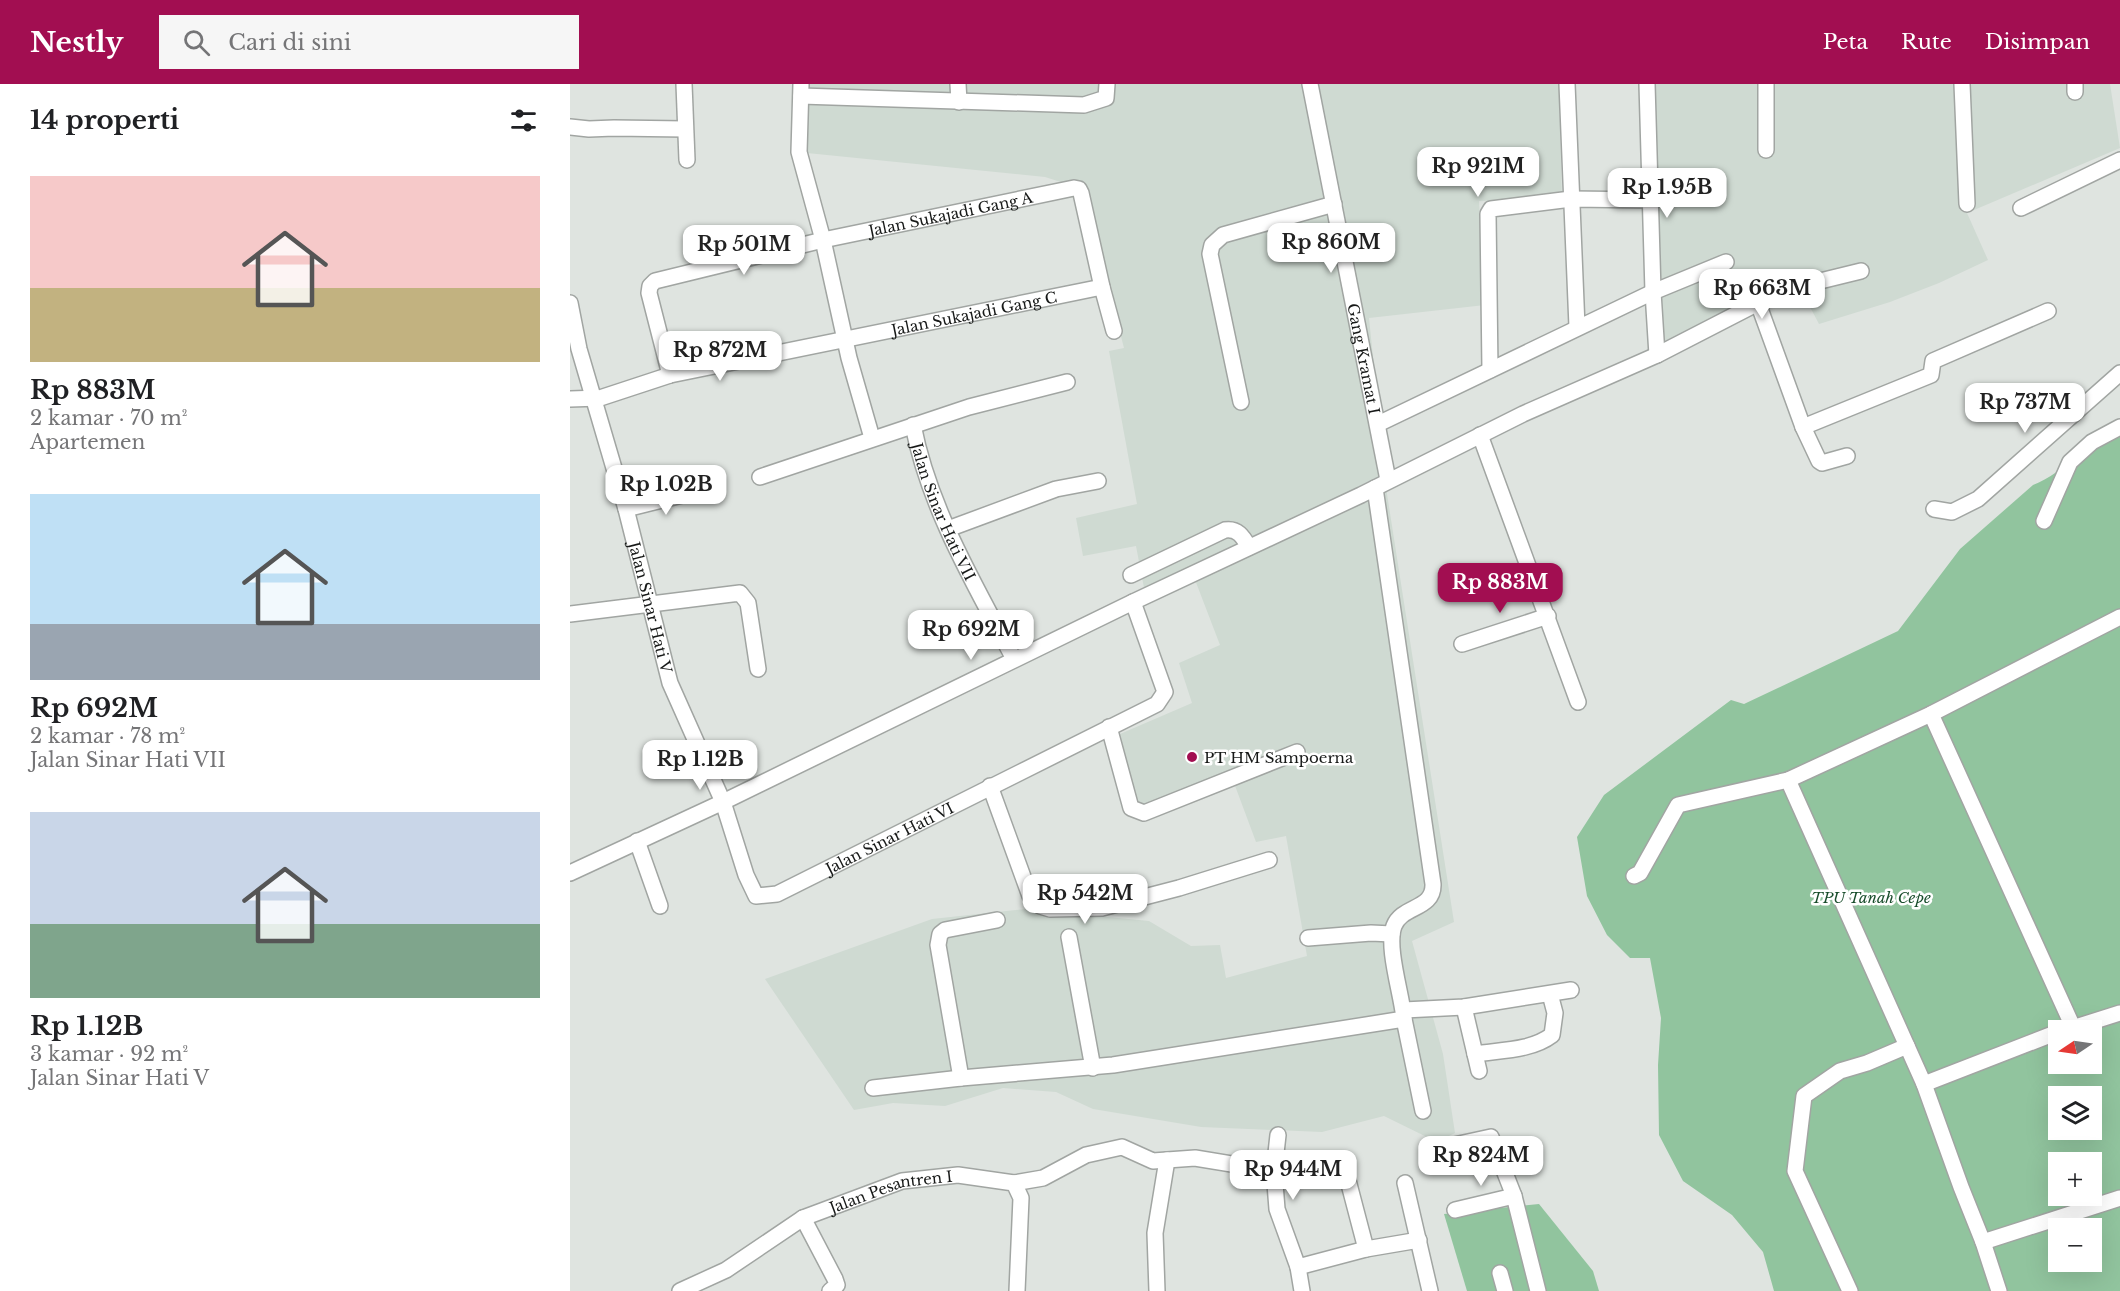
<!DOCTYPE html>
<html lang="id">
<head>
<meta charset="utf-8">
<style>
  body { margin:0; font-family:"Libre Baskerville",serif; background:#f6f6f6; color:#202124; height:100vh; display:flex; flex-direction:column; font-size:22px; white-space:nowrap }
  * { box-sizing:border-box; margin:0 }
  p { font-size:20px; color:#757577 }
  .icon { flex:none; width:33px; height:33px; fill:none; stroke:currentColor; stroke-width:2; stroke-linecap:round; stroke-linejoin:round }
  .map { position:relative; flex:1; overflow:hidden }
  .details { display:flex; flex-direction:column; background:#fff; width:570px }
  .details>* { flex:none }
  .needle { width:39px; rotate:257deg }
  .controls { position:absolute; left:1478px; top:936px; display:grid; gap:12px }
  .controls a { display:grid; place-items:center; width:54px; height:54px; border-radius:0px; background:#fff; box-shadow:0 6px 24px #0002; font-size:30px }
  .price { position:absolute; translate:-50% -51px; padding:0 14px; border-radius:12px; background:#fff; color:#222; font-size:20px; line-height:39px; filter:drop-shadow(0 2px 3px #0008) }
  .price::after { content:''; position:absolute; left:50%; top:36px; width:18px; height:14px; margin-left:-9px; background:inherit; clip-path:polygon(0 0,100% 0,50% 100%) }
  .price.on { background:#a20e51; color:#fff }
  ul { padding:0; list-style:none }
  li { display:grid; align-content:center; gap:12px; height:318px; padding:0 30px }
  li span { display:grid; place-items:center; height:186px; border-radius:0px; color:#555 }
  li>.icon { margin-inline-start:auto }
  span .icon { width:108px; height:108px; fill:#fffc; stroke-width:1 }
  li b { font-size:26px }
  h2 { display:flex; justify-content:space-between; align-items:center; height:72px; padding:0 30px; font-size:26px }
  header { display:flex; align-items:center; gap:36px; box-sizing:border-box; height:84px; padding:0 30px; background:#a20e51; color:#fff }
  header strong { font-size:28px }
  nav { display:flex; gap:33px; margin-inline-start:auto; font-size:21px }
  .search { width:420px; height:54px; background:#f6f6f6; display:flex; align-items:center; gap:15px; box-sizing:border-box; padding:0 21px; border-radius:0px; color:#757577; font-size:22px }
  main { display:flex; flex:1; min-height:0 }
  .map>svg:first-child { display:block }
  .built { fill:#cfdad2 }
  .green { fill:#91c49e; fill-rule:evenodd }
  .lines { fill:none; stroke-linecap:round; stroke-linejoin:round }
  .minor-casing { stroke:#a1a5a2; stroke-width:18 }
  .minor { stroke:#fff; stroke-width:15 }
  .poi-dot { fill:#a20e51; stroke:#fff; stroke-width:2 }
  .labels { text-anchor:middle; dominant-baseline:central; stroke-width:5; stroke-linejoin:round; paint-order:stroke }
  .street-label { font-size:15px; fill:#171918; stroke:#fff }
  .poi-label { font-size:15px; fill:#171918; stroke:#fff; text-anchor:start }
  .park-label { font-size:15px; font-style:italic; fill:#184d2b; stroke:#fff }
</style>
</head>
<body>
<header>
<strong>Nestly</strong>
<div class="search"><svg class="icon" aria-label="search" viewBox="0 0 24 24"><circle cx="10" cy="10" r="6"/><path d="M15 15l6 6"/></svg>Cari di sini</div>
<nav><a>Peta</a><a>Rute</a><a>Disimpan</a></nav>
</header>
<main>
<section class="details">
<h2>14 properti<svg class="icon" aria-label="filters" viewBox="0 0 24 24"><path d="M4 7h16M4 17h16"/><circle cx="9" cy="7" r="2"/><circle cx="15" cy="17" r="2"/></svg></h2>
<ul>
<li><span style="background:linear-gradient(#f6c9c9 60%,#c2b280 0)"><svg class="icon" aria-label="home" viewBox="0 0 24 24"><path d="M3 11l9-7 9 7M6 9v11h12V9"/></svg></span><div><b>Rp 883M</b><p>2 kamar · 70 m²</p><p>Apartemen</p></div></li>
<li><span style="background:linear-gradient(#bfe0f5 70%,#9aa5b1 0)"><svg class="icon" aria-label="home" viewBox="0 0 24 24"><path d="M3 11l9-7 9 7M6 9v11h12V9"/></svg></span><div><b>Rp 692M</b><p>2 kamar · 78 m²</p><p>Jalan Sinar Hati VII</p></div></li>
<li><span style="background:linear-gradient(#c9d6e8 60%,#7fa58c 0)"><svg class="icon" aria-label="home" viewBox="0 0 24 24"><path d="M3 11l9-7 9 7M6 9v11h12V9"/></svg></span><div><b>Rp 1.12B</b><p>3 kamar · 92 m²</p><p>Jalan Sinar Hati V</p></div></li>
</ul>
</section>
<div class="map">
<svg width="1550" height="1207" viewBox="0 0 1550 1207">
  <rect width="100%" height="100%" fill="#dfe4e0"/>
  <g class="built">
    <path d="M239,0h750l3,115 -83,2 6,104 -116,13 18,176 67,428 -42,19 31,113 12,79 -18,9 -53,-26 -62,16 -121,-5 -108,-18 -37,-17 -53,-4 -58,18 -52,-3 -39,7 -89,-131 167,-60 94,-10 123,12 42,25 29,-1 6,33 81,-22 -21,-120 -30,6 -22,-59 -92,33 -29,-79 79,-34 -13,-40 41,-18 -28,-73 -47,21 -9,-47 -53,10 -7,-38 61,-14 -28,-153 15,-3 -41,-159 -38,-12 -238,-24z"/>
    <path d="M1075,0h465l10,64 -153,65 21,47 -49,23 -49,19 -71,22 -18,-34 -140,58z"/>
  </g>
  <g class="green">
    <path d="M1550,335v872h-346l-11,-39 -31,-37 -49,-34 -24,-46 -1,-70 3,-47 -11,-60h-20l-23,-23 -20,-39 -10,-59 27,-42 127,-95 13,4 154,-73 62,-82 73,-64c32,-12 57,-46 87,-66zM1488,946h33v34h-33zM1488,1012h33v34h-33zM1488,1078h33v34h-33zM1488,1144h33v34h-33z"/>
    <path d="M969,1120l54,67 6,20h-132l-23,-77z"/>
  </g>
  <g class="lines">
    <defs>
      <g id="minor">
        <path d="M114,0l3,76"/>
        <path d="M231,0l-2,68 24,88 26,118 23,80"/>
        <path d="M388,0l1,18"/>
        <path id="s1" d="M740,0l78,396"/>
        <path d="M997,0l10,243"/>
        <path d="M1077,0l6,208 4,63"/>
        <path d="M1196,0v66"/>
        <path d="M1392,0l5,120"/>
        <path d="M1505,0v8"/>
        <path d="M231,12l283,9 22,-7 1,-14"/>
        <path d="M0,43l19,2 25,-1 71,1"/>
        <path d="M1451,124l99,-48"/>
        <path id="s2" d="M0,219l9,46 47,160 44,174 53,119 23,73 10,21 21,-2 380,-190 8,-12 -32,-90"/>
        <path d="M1188,219l45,124 16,34 3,2 25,-7"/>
        <path d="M920,286l-2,-156 3,-5 80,-10 79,1"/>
        <path id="s3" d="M100,291l-21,-82 1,-7 5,-5 168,-41 251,-52 5,1 2,4 21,94 12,44"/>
        <path id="s4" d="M0,315l30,-1 70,-23 432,-88"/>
        <path d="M671,318l-31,-148 2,-9 11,-10 111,-31"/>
        <path d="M808,340l275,-132 73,-30"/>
        <path id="s5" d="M343,341c16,83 62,160 101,234"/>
        <path d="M1233,343l128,-52 2,-14 115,-50"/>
        <path d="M910,351l98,267"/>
        <path d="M190,393l209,-70 98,-25"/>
        <path d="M56,425l72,-18"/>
        <path d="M1364,425l18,3 26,-13 142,-126"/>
        <path d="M1474,437l26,-59 22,-20 28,-15"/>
        <path d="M378,445l108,-40 42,-8"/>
        <path d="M561,491l94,-45c13,-2 18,7 24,17"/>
        <path d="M0,530l170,-21 8,10 10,66"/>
        <path d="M892,560l86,-28"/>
        <path d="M1361,630l142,313"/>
        <path d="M539,643l22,81 13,5 153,-61"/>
        <path d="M1218,696l143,-66 189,-97"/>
        <path d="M420,702l40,110 10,10 10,3 52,-1 77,-20 90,-28"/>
        <path d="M67,757l23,65"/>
        <path d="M0,789l153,-71 410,-200 228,-107 162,-81 134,-59 101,-52 54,-20 49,-12"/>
        <path d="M1064,792l6,-3 38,-68 110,-25 136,304 37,103 22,55 16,49"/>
        <path d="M499,853l24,131"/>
        <path d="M738,854l63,-5 21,1"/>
        <path d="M894,923l15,64"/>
        <path d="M834,926l60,-3 107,-17"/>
        <path d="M834,935l19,92"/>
        <path d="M1496,946l54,-17"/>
        <path d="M905,970c25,-4 56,-3 77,-19l3,-22 -5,-19"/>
        <path d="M391,994l-23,-133 2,-11 5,-4 52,-10"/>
        <path d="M1354,1000l134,-52"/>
        <path d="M303,1004l88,-10 152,-13 291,-46c-2,-24 -18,-72 -10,-93 8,-21 40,-16 39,-42l-58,-396"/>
        <path d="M708,1051l-4,36 3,38 21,58 4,24"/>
        <path d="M875,1063l46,-10 23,59 24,95"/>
        <path d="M774,1081l22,84"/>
        <path d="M444,1099l29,-5 43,-23 36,-8 31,14 42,-3 79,13"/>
        <path d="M835,1099l25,108"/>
        <path d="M885,1126l59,-14"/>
        <path d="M233,1134l32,61 2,6 -7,6"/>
        <path d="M1413,1158l137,-44"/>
        <path d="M728,1183l68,-18 53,-9"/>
        <path d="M930,1189l5,18"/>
        <path id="s6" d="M110,1207l46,-21 77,-52 99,-37 56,-6 56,8 7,15 -4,93"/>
        <path d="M587,1207l-2,-58 12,-73"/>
        <path d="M1280,1207l-55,-120 9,-75 36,-25 27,-8 40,-17"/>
      </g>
    </defs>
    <use href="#minor" class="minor-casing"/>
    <use href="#minor" class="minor"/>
  </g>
  <circle class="poi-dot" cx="622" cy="673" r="6"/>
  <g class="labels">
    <g class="street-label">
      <text stroke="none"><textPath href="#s3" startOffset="402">Jalan Sukajadi Gang A</textPath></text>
      <text stroke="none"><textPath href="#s4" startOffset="414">Jalan Sukajadi Gang C</textPath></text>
      <text stroke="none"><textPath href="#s1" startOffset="280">Gang Kramat I</textPath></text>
      <text stroke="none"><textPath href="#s5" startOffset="92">Jalan Sinar Hati VII</textPath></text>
      <text stroke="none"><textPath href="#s2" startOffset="315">Jalan Sinar Hati V</textPath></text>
      <text stroke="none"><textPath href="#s2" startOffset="770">Jalan Sinar Hati VI</textPath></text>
      <text stroke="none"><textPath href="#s6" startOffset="236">Jalan Pesantren I</textPath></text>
    </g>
    <g class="poi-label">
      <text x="634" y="673">PT HM Sampoerna</text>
    </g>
    <g class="park-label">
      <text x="1301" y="813">TPU Tanah Cepe</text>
    </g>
  </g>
</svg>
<div class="controls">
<a><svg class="needle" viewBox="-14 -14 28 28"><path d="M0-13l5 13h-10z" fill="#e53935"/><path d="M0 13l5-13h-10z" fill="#757577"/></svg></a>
<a><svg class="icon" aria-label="layers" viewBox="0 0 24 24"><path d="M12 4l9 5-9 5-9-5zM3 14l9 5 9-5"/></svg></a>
<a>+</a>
<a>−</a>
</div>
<b class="price" style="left:908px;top:114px">Rp 921M</b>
<b class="price" style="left:1097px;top:135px">Rp 1.95B</b>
<b class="price" style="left:761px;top:190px">Rp 860M</b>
<b class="price" style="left:174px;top:192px">Rp 501M</b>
<b class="price" style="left:1192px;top:236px">Rp 663M</b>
<b class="price" style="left:150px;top:298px">Rp 872M</b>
<b class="price" style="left:1455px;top:350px">Rp 737M</b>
<b class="price" style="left:96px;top:432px">Rp 1.02B</b>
<b class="price on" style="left:930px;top:530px">Rp 883M</b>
<b class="price" style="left:401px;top:577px">Rp 692M</b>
<b class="price" style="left:130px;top:707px">Rp 1.12B</b>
<b class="price" style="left:515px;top:841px">Rp 542M</b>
<b class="price" style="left:911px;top:1103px">Rp 824M</b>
<b class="price" style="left:723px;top:1117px">Rp 944M</b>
</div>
</main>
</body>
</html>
